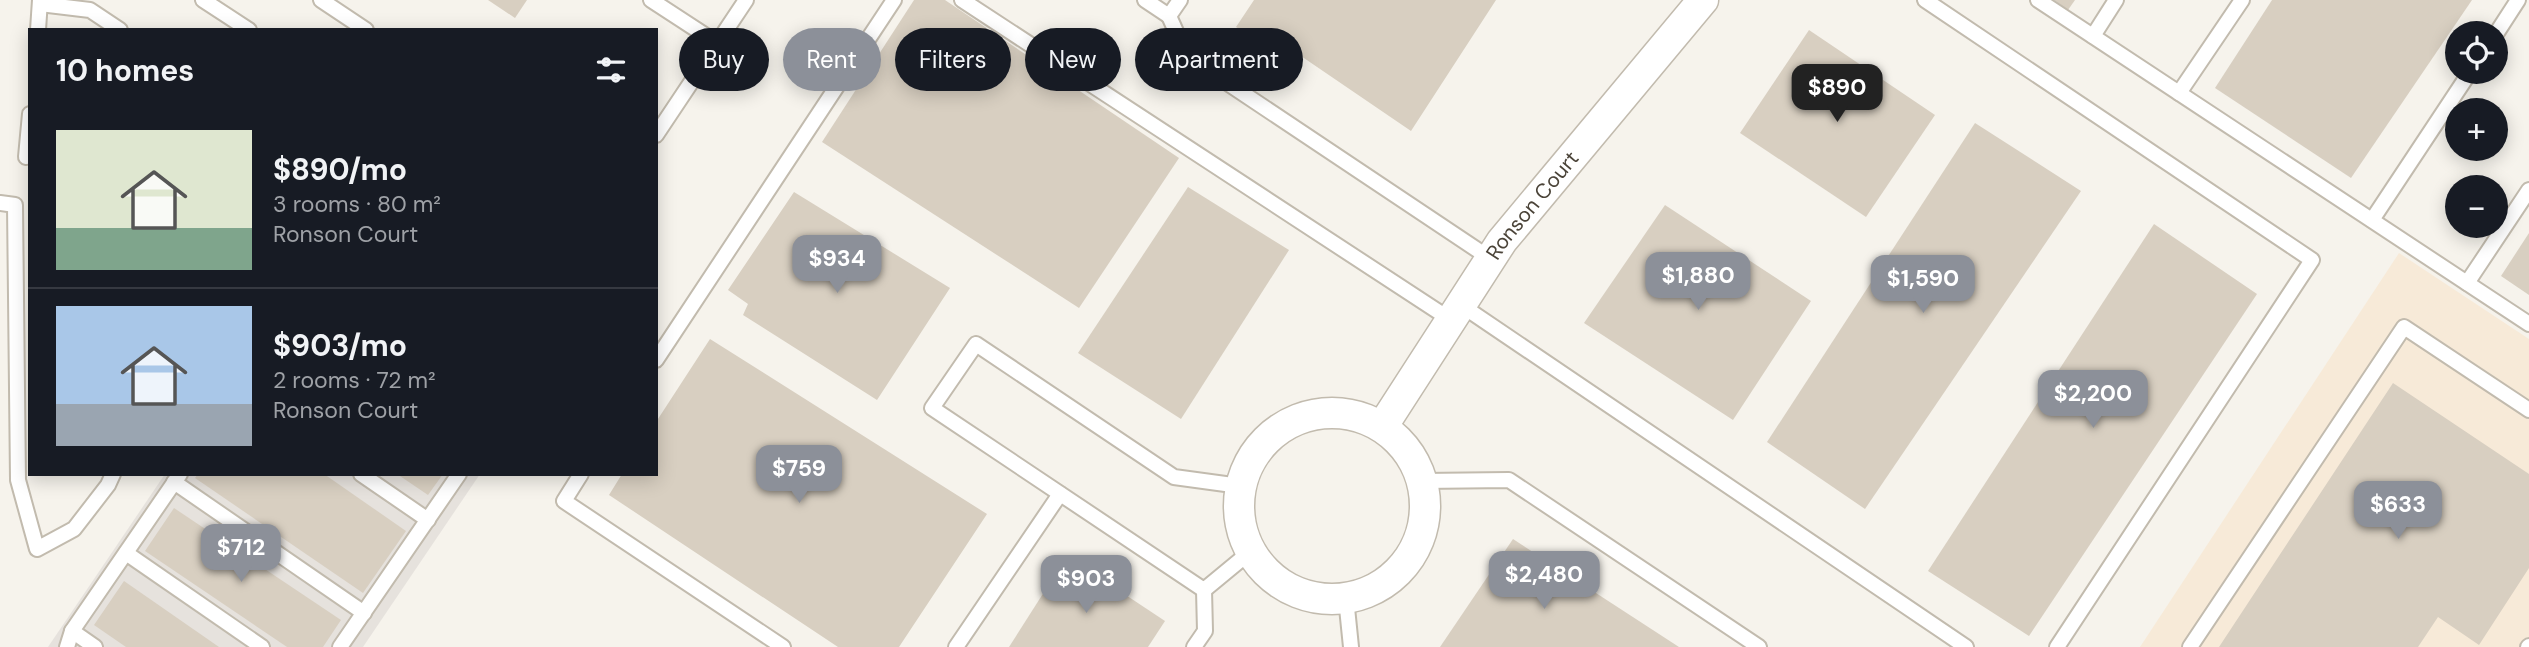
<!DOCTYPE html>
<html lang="en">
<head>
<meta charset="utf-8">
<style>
  body { margin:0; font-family:"DM Sans",sans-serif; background:#242831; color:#f1f3f6; height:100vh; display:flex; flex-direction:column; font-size:26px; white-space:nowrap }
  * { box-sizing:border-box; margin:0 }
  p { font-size:23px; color:#9ea1a6 }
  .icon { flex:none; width:38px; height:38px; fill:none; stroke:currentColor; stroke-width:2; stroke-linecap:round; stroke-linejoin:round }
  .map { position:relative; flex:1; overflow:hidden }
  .drawer { position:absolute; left:28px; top:28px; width:630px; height:448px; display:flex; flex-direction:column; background:#171b24; border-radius:0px; box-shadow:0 4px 18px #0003 }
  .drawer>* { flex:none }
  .top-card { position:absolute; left:679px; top:28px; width:665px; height:63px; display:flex; gap:14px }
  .fabs { position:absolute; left:2445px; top:21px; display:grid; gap:14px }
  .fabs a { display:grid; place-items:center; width:63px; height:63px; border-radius:50%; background:#171b24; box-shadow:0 4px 18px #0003; font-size:35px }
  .price { position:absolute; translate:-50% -60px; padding:0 16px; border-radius:14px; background:#8c9099; color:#fff; font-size:23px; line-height:46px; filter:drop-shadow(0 2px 4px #0008) }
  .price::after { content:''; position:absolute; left:50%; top:42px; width:21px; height:16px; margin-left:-10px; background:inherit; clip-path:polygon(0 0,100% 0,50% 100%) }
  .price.on { background:#222; color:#fff }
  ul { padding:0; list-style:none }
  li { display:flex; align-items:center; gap:21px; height:175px; padding:0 28px }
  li+li { border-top:2px solid #363941 }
  li span { display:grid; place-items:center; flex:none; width:196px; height:140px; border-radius:0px; color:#555 }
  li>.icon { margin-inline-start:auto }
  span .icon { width:84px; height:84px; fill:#fffc; stroke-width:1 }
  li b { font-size:30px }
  h2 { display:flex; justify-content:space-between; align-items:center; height:84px; padding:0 28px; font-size:30px }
  .tag { padding:0 24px; border-radius:32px; background:#171b24; box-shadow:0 4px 18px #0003; font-size:24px; line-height:63px }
  .tag.on { background:#8c9099; color:#fff }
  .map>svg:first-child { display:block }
  .commercial { fill:#f7ead8 }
  .industrial { fill:#e6e2dd }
  .building { fill:#d8cfc1 }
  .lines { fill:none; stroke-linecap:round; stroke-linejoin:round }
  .service-casing { stroke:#c2bbae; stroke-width:18 }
  .minor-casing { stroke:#c2bbae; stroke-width:33 }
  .service { stroke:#fff; stroke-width:14 }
  .minor { stroke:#fff; stroke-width:30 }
  .labels { text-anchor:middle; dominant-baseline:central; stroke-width:5; stroke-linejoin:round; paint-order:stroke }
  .street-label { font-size:21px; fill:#4b4439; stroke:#fff }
</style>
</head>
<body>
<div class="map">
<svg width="2529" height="647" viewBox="0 0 2529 647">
  <rect width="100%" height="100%" fill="#f6f3ec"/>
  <path class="commercial" d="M2399,253l130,86v308h-389z"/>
  <path class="industrial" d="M165,474h315l-117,173h-315z"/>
  <g class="building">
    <path d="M488,0h39l-12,18z"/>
    <path d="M914,0h31l234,158 -100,150 -257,-166z"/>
    <path d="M1254,0h242l-85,131 -135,-92 -7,10 -33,-22z"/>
    <path d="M2054,0h21l-7,10z"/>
    <path d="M2272,0h200l-121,178 -136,-90z"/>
    <path d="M1809,30l126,85 -69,102 -126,-84z"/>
    <path d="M1975,123l106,68 -216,318 -98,-67z"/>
    <path d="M1188,187l101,63 -108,169 -103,-66z"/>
    <path d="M794,192l156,96 -73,112 -134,-85 5,-11 -20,-14z"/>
    <path d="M1665,205l146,96 -78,119 -149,-97z"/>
    <path d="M2154,224l103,70 -228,342 -101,-65z"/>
    <path d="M2529,233v62l-28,-19z"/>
    <path d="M710,339l277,175 -88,133h-61l-229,-152 13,-21h34v-52z"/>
    <path d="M2393,383l136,91v94l-50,77 -41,-28 -20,30h-199z"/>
    <path d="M198,474h126l82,57 -43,62 -168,-115z"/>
    <path d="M397,474h46l-15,21z"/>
    <path d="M174,508l167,112 -18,27h-36l-142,-96z"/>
    <path d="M1513,539l166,108h-239z"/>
    <path d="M1067,556l98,65 -17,26h-139z"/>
    <path d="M124,581l95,66h-93l-32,-22z"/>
  </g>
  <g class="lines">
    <defs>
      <g id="service">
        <path d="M203,0l46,30"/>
        <path d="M321,0l45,30"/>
        <path d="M651,0l66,43"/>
        <path d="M962,0l489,320"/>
        <path d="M1145,0l24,16"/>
        <path d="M1180,0l-11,16 18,40 304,203"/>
        <path d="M1925,0l387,260 -255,387"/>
        <path d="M2038,0l491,324"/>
        <path d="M40,4l50,6 30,20"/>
        <path d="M38,30l2,-30"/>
        <path d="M2496,34l22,-34"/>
        <path d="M2093,36l23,-36"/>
        <path d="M2179,93l63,-93"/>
        <path d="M656,135l90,-135"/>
        <path d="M26,157l4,-43"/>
        <path d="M0,203l15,2 3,275 19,69 37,-20 34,-44 5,-11"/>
        <path d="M2372,220l98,-148"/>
        <path d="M2467,283l62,-93"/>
        <path d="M1461,305l505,342"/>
        <path d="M656,360l238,-360"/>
        <path d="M361,474l67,46"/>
        <path d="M581,474l-17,27 219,146"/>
        <path d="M1422,481l87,-1 250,167"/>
        <path d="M174,482l190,131"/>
        <path d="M1240,486l-66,-9 -198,-133 -44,64 272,182 46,-38"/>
        <path d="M126,553l136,94"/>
        <path d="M1346,598l5,49"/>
        <path d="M72,631l23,16"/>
        <path d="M67,647l5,-16 108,-157"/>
        <path d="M340,647l119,-173"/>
        <path d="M956,647l104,-153"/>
        <path d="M1194,647l11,-16 -1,-41"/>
        <path d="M2190,647l214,-320 125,83"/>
        <path d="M2528,647l1,-1"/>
      </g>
      <g id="minor">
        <circle cx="1332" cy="506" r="93"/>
        <path id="s1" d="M1382,427l120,-186 201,-241"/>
      </g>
    </defs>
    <use href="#service" class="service-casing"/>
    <use href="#minor" class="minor-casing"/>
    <use href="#service" class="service"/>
    <use href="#minor" class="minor"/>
  </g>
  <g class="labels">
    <g class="street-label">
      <text stroke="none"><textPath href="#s1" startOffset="268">Ronson Court</textPath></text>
    </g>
  </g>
</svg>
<div class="fabs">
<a><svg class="icon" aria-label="locate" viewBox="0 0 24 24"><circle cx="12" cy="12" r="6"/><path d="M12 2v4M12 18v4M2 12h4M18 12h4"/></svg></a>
<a>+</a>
<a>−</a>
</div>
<b class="price on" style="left:1837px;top:124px">$890</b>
<b class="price" style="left:837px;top:295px">$934</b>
<b class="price" style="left:1698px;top:312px">$1,880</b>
<b class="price" style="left:1923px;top:315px">$1,590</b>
<b class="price" style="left:2093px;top:430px">$2,200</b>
<b class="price" style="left:799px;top:505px">$759</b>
<b class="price" style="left:2398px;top:541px">$633</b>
<b class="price" style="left:241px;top:584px">$712</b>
<b class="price" style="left:1544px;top:611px">$2,480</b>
<b class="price" style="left:1086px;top:615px">$903</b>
<div class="top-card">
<a class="tag">Buy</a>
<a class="tag on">Rent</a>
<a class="tag">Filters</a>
<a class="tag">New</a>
<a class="tag">Apartment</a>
</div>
<section class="drawer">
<h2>10 homes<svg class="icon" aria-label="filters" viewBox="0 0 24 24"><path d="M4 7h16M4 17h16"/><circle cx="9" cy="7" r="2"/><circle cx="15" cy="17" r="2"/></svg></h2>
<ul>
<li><span style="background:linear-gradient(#dfe7d0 70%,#7fa58c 0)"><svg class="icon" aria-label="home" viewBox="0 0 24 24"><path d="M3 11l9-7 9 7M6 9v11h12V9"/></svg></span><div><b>$890/mo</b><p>3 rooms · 80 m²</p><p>Ronson Court</p></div></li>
<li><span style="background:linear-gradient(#a9c7e8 70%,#9aa5b1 0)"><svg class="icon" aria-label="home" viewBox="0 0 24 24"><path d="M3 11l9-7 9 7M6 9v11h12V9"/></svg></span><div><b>$903/mo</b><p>2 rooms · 72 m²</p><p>Ronson Court</p></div></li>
</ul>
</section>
</div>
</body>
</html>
